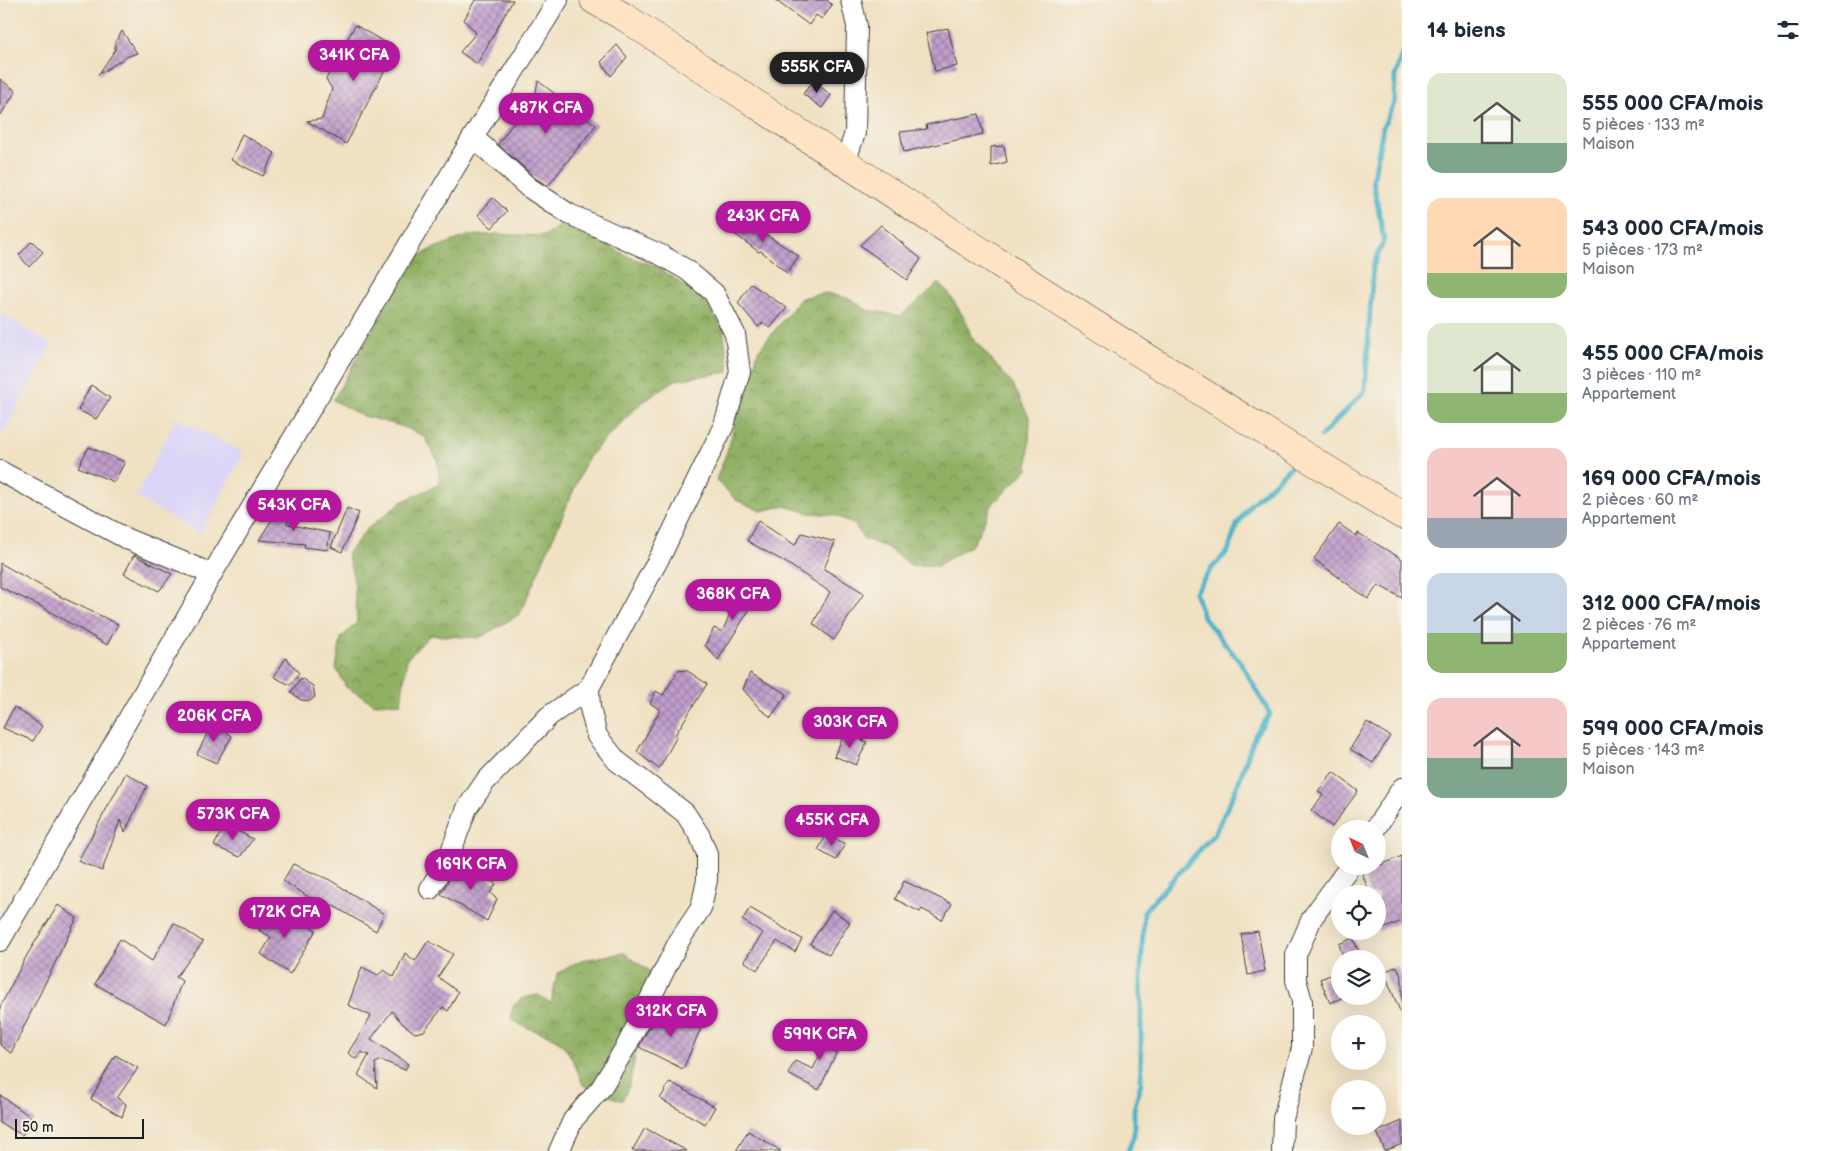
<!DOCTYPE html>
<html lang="fr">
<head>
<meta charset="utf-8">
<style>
  body { margin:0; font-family:"Balsamiq Sans",sans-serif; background:#f2f2f3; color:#1f2937; height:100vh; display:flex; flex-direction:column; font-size:19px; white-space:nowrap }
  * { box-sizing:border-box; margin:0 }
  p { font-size:16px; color:#747a83 }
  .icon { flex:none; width:28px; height:28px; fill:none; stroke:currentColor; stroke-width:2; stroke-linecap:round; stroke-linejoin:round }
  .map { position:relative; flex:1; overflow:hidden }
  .sheet { display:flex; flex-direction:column; background:#fff; width:425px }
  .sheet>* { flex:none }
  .needle { width:32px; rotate:317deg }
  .tools { position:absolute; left:1331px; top:820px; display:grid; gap:10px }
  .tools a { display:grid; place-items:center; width:55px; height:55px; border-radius:50%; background:#fff; box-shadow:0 5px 20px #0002; font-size:25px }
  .scale { position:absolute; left:15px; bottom:12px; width:129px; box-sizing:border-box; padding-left:5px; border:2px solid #1c1c1c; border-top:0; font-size:14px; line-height:18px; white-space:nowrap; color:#1c1c1c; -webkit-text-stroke:4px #f7f3e8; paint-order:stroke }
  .price { position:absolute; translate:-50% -42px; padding:0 11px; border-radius:18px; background:#b5179e; color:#fff; font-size:16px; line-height:32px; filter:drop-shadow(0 1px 2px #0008) }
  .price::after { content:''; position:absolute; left:50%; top:30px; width:15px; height:11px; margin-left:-8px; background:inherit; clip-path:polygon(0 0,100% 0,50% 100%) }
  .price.on { background:#222; color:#fff }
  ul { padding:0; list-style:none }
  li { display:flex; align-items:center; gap:15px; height:125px; padding:0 25px }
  li span { display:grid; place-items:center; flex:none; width:140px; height:100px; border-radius:15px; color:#555 }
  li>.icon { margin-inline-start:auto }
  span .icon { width:60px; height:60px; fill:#fffc; stroke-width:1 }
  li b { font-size:21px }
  h2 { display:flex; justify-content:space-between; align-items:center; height:60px; padding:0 25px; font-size:21px }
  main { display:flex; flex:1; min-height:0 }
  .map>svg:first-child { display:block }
  .built { fill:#dbd6f7 }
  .forest { fill:url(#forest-crowns); stroke:#566640 }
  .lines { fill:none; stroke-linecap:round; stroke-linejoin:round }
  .stream { stroke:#4ab3c9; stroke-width:5 }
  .building { fill:url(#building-cross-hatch) }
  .minor-casing { stroke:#3c3a35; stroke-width:22 }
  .secondary-casing { stroke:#3c3a35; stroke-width:29 }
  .minor { stroke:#fff; stroke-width:20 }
  .secondary { stroke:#fee4c5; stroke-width:28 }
</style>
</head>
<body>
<main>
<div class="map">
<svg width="1402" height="1151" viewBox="0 0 1402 1151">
  <defs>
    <pattern id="forest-crowns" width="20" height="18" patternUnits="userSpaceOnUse" patternTransform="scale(1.25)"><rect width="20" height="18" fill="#90b063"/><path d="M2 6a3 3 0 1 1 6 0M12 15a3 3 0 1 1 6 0" fill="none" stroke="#758e51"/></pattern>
    <pattern id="building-cross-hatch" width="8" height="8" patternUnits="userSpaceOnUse" patternTransform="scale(1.25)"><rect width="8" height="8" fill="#c19ecc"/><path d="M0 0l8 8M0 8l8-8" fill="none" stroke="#9c80a5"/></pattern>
  </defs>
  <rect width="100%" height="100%" fill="#f7f3e8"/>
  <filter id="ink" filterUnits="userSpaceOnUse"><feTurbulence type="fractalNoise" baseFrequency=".02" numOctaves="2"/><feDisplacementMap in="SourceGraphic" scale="10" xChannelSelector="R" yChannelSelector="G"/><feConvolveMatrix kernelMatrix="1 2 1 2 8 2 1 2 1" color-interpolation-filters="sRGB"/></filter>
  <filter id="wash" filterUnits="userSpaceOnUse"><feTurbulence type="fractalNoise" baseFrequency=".0096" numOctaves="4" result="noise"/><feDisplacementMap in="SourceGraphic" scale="20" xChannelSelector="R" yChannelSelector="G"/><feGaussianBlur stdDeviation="1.12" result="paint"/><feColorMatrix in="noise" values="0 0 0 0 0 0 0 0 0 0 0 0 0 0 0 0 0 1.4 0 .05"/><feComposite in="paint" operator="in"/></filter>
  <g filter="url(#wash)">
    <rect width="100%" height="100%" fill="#f0e1c3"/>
    <g class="built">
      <path d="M0,313l52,32 -50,89 -2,-1z"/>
      <path d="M176,418l68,35 -44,81 -64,-37z"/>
    </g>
    <g class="forest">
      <path d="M566,222l63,35 27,9 46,32 21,30 6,44 -54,8 -36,25 -51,52 -68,157 -41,24 -49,-3 -23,24 -6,44 -26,1 -29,-17 -10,-19 5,-30 16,-16 -3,-42 -7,-26 19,-24 35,-28 39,-18 -3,-25 -13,-23 -23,-10 -41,-11 -27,-15 80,-140 21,-12 33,-12 31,-2 46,2z"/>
      <path d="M939,283l9,9 18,29 5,15 42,49 17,34 -2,50 -36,36 -19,39 -36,22 -26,-1 -25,-18 -22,-8 -10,-15 -20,-9 -24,-2 -26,-7 -23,5 -25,-11 -20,-20 13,-34 16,-63 9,-16 4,-16 43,-53 25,-5 25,6 16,11 34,6z"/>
      <path d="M624,953l27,19 -21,111 -8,18 -39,-16c-6,-15 -14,-39 -29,-47 -15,-8 -30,-8 -43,-20l2,-12 9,-8 16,-3 13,8 6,-29 24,-14z"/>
    </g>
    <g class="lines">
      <g class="stream">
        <path d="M1321,436l44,-45 8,-125 11,-26 -11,-59 10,-54 11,-24 1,-27 7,-22"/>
        <path d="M1128,1151l6,-16v-26l7,-26v-114l3,-58 71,-78 22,-46 18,-52 15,-21 -29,-51 -38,-46 -8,-25 16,-23 17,-18 9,-26 14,-21 46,-43"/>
      </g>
    </g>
    <g id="blocks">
      <g class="building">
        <path d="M475,0h38l-36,64 -17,-12 16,-19 -12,-13z"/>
        <path d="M775,0h52l5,5 -10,14 -6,-4 -7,10z"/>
        <path d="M355,25l41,24 -50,95 -39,-23 15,-2 10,-30 -6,-10z"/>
        <path d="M948,28l9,38 -22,5 -9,-38z"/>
        <path d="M122,31l15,22 -11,4 -28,18 17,-25v-7z"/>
        <path d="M617,45l10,12 -16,19 -10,-14z"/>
        <path d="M0,79l16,12 -16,25z"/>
        <path d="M538,81l58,44 -48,61 -13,-8 -37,-34 16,-22 14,-12 6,-9z"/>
        <path d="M813,81l18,14 -9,13 -19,-14z"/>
        <path d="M979,114l4,20 -79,18 -4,-20 27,-3 -1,-4z"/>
        <path d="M242,134l33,19 -12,23 -32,-16z"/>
        <path d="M1004,146l3,16 -16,4v-19z"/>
        <path d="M493,198l14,13 -15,17 -14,-13z"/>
        <path d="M736,215l63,41 -12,17 -26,-22 -2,1 -34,-25z"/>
        <path d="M881,225l40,34 -14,21 -47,-35z"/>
        <path d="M32,241l11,11 -14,15 -10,-12z"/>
        <path d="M751,284l36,24 -17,20 -7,-5 -5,4 -20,-24z"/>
        <path d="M91,385l19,13 -14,21 -18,-9z"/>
        <path d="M89,447l36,15 -11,20 -36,-15z"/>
        <path d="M281,505l12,5 -6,14 43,9 -3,17 -23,-3 1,-3 -46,-4z"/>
        <path d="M347,508l12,5 -17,39 -11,-5z"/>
        <path d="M758,521l37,24 7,-12 33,9 -11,27 40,24 -30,47 -21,-16 17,-32 -45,-30 -38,-21z"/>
        <path d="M1339,524l17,12 2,-3 44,26v39l-24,-13 -10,14 -54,-40z"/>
        <path d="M134,555l38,19 -13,17 -35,-17z"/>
        <path d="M0,563l61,34 57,27 -11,21 -65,-38 -42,-20z"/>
        <path d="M744,582l17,9 -43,69 -13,-15 9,-17 8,4z"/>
        <path d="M286,658l13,15 -9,12 -16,-8z"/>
        <path d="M686,670l21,14 -32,51 2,1 -18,33 -22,-17 23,-42 -10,-7 6,-12 7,4 15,-24z"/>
        <path d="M750,673l37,21 -16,23 -11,-8 -17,-20z"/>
        <path d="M301,678l12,8 2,11 -5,4 -9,-1 -10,-8z"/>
        <path d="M14,707l28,19 -9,15 -30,-13z"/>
        <path d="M213,722l19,14 -16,27 -19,-9z"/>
        <path d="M1367,722l23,14 -17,27 -23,-14z"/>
        <path d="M845,733l22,9 -11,23 -22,-9z"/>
        <path d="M1333,772l25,19 -26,36 -21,-17 12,-15 -5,-4z"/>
        <path d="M126,773l21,13 -22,46 -5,-12 -18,51 -24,-10z"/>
        <path d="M225,824l28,15 -13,18 -26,-11z"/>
        <path d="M827,834l18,10 -9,16 -18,-10z"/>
        <path d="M1402,856v65l-24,10v-37h-8l-8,-21z"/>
        <path d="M460,860l36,24 -6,9 7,6 -10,22 -46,-27z"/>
        <path d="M293,864l37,16 54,34 -8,17 -56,-33 -3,4 -34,-21z"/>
        <path d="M904,881l48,23 -10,16 -20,-11 -2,3 -25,-13z"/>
        <path d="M58,905l19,13 -66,135 -11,-8v-38l27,-52z"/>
        <path d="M272,905l44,25 -26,44 -29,-20 10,-17 -12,-7z"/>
        <path d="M750,908l52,31 -7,13 -18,-11 -20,29 -13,-9 19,-28 -21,-13z"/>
        <path d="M832,910l18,12 -21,33 -19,-11z"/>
        <path d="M174,923l29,19 -27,35 6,4 -16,43 -71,-40 25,-45 32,22z"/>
        <path d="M1258,931l7,40 -17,4 -7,-41z"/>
        <path d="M1353,938l9,21h-18l-5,-15z"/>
        <path d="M428,941l25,13 -15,23 20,15 -10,19 -5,-4 -19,24 -9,2 -12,-9 -11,-13 -21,28 37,25 -3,6 -24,-10 -6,3 2,25 -19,-13 11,-20 -8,-3 -5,7 -8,-6 23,-37 -23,-11 14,-38 16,8 6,-5 10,7 11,-24 10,8z"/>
        <path d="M1397,966l5,13v37l-18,-44z"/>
        <path d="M1333,974l9,24 -12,5 -10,-24z"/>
        <path d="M660,1007l41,21 -18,41 -44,-22z"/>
        <path d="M833,1026l13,6 -27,58 -31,-16 7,-13 18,8z"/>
        <path d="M115,1055l23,13 -21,30 9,6 -4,13 -31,-18z"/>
        <path d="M670,1082l45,25 -10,17 -45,-25z"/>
        <path d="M0,1095l35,25 -13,15 -22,-12z"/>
        <path d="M1402,1121v23l-17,7 -8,-19z"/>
        <path d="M645,1128l42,23h-55z"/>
        <path d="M748,1131l33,20h-45z"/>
      </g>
    </g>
  </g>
  <g filter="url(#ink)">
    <use href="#blocks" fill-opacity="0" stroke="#3c3a35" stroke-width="1"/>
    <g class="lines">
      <defs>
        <g id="minor">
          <path d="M473,137l55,50 41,27 92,41 26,15 27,23 21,41 5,38 -16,53 -61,126 -74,137 1,20 7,28 20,25 68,52 15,23 7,18v26l-6,28 -22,33 -52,104 -26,43 -28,32 -14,31"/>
          <path d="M845,163l10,-30 2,-107 -6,-26"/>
          <path d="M0,471l127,68 85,35"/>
          <path d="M1375,829l27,-41"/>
          <path d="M430,889l20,-35 17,-46 18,-26 64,-66 40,-28"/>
          <path d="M0,941l212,-367 261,-437 85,-137"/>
          <path d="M1282,1151l1,-32 19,-71v-47l-6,-21v-25l16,-37 38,-52"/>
        </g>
        <path id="secondary" d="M594,0l32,18c256,170 513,339 776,497"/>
      </defs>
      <use href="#minor" class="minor-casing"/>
      <use href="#secondary" class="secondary-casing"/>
      <use href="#minor" class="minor"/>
      <use href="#secondary" class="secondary"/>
    </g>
  </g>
</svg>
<div class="tools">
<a><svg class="needle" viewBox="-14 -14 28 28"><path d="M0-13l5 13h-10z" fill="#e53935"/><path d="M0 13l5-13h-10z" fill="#747a83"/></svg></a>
<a><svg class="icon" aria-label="locate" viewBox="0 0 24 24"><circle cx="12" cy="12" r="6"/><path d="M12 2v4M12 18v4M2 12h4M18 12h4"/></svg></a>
<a><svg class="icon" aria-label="layers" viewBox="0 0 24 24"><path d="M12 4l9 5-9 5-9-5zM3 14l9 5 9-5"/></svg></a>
<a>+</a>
<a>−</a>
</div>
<div class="scale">50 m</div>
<b class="price" style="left:354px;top:82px">341K CFA</b>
<b class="price on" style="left:817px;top:94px">555K CFA</b>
<b class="price" style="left:546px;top:135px">487K CFA</b>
<b class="price" style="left:763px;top:243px">243K CFA</b>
<b class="price" style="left:294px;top:532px">543K CFA</b>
<b class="price" style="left:733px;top:621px">368K CFA</b>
<b class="price" style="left:214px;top:743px">206K CFA</b>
<b class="price" style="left:850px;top:749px">303K CFA</b>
<b class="price" style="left:233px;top:841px">573K CFA</b>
<b class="price" style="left:832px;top:847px">455K CFA</b>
<b class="price" style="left:471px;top:891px">169K CFA</b>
<b class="price" style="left:285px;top:939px">172K CFA</b>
<b class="price" style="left:671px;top:1038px">312K CFA</b>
<b class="price" style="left:820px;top:1061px">599K CFA</b>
</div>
<section class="sheet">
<h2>14 biens<svg class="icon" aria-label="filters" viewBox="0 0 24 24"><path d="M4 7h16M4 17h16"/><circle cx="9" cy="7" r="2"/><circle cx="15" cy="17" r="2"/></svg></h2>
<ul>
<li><span style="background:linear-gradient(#dfe7d0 70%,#7fa58c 0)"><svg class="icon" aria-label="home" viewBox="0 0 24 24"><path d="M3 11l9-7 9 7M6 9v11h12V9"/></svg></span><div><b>555 000 CFA/mois</b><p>5 pièces · 133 m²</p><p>Maison</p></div></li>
<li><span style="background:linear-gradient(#ffd9b3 75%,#8fb573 0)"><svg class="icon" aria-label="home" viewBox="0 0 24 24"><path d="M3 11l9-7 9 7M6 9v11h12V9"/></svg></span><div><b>543 000 CFA/mois</b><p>5 pièces · 173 m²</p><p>Maison</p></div></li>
<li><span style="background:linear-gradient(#dfe7d0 70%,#8fb573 0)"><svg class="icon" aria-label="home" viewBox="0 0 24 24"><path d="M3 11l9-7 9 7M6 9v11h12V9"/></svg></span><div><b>455 000 CFA/mois</b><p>3 pièces · 110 m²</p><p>Appartement</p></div></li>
<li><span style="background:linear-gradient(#f6c9c9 70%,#9aa5b1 0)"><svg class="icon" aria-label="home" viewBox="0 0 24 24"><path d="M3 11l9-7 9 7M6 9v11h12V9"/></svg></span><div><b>169 000 CFA/mois</b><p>2 pièces · 60 m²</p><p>Appartement</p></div></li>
<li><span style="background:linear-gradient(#c9d6e8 60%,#8fb573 0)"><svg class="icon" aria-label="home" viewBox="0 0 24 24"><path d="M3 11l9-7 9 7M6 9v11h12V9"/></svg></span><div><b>312 000 CFA/mois</b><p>2 pièces · 76 m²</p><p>Appartement</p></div></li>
<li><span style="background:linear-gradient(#f6c9c9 60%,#7fa58c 0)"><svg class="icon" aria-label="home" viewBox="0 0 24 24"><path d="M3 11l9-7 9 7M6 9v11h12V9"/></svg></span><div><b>599 000 CFA/mois</b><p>5 pièces · 143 m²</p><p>Maison</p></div></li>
</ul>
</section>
</main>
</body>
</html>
